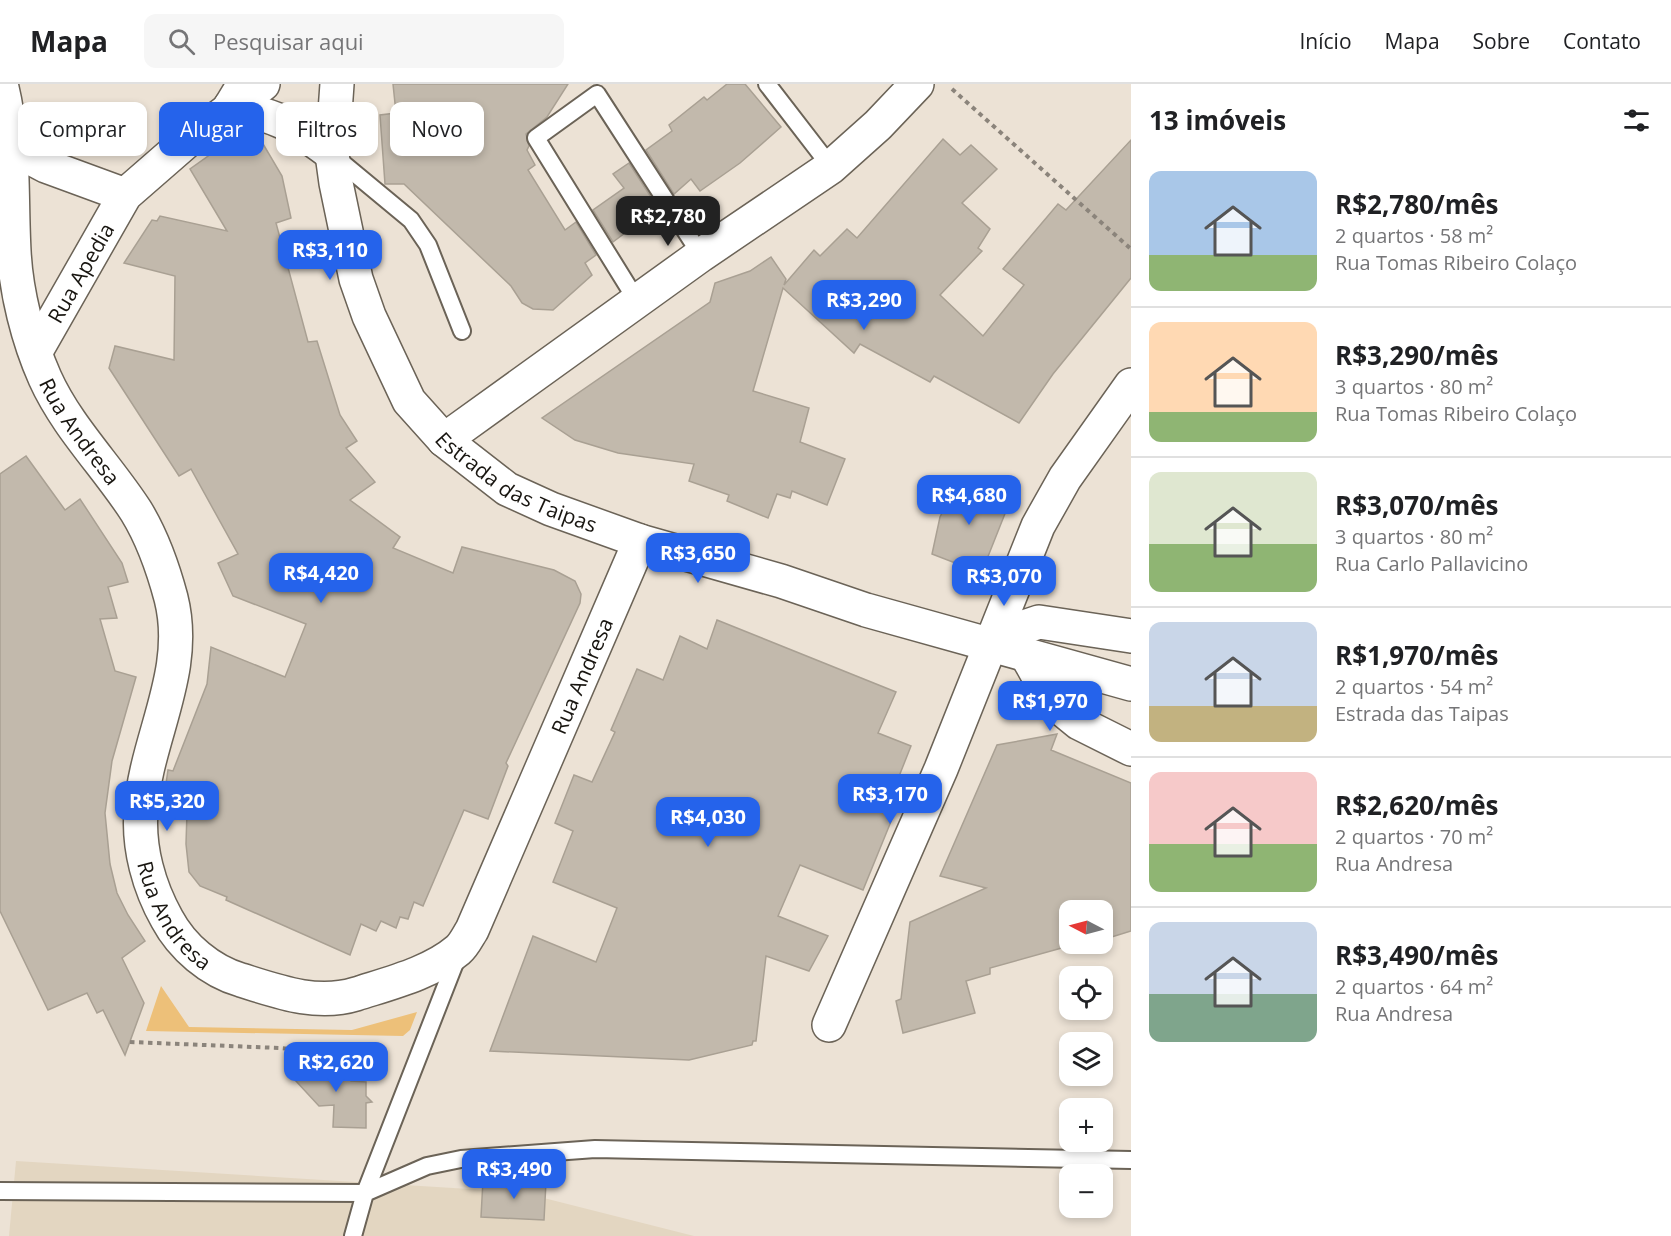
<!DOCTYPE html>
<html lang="pt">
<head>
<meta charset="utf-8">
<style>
  body { margin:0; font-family:"Open Sans",sans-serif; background:#f6f6f6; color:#202124; height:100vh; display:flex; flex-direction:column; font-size:22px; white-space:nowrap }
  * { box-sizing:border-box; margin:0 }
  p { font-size:20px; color:#757577 }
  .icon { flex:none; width:33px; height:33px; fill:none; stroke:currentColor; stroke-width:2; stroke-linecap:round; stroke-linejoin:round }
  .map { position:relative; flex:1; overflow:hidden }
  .sheet { display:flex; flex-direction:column; background:#fff; width:540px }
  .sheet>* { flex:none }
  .banner { position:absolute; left:18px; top:18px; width:570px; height:54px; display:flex; gap:12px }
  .needle { width:39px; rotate:276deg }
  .controls { position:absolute; left:1059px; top:816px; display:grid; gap:12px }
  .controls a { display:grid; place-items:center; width:54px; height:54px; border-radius:12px; background:#fff; box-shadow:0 3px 9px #0003; font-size:30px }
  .price { position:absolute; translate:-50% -51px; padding:0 14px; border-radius:12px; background:#2563eb; color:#fff; font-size:20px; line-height:39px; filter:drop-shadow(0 2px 3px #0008) }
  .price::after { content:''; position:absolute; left:50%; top:36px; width:18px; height:14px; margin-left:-9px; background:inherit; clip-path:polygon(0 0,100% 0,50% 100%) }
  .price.selected { background:#222; color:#fff }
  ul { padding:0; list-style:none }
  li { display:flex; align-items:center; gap:18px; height:150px; padding:0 18px }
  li+li { border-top:2px solid #e0e0e0 }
  li span { display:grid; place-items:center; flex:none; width:168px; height:120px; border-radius:12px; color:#555 }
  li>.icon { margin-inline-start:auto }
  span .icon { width:72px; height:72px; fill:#fffc; stroke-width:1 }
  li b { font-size:26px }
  h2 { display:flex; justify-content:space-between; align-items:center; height:72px; padding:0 18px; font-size:26px }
  .tag { padding:0 21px; border-radius:12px; background:#fff; box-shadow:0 3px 9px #0003; font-size:21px; line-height:54px }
  .tag.selected { background:#2563eb; color:#fff }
  header { display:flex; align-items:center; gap:36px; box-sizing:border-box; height:84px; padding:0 30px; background:#fff; border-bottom:2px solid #e0e0e0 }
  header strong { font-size:28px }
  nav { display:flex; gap:33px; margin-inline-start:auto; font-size:21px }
  .search { width:420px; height:54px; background:#f6f6f6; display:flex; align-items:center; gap:15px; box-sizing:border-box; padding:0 21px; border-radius:12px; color:#757577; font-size:22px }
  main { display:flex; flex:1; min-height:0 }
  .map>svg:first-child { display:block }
  .built { fill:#e3d6c1 }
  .green { fill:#edc079 }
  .building { fill:#c2b9ac; stroke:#a9a093; stroke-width:1.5 }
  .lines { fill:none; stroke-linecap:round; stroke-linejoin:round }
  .lane-casing { stroke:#6b6357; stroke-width:20 }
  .street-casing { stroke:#6b6357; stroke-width:36 }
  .secondary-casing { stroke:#6b6357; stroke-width:36 }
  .path { stroke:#8b847b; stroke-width:4; stroke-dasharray:4.5 4.5; stroke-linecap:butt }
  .lane { stroke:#fff; stroke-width:16 }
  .street { stroke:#fff; stroke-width:33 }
  .secondary { stroke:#fff; stroke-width:33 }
  .labels { text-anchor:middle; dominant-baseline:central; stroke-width:4.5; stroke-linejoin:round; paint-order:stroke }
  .street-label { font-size:21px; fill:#181510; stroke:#ece2d5 }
</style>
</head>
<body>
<header>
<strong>Mapa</strong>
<div class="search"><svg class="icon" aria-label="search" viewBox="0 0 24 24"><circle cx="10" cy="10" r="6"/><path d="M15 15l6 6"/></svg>Pesquisar aqui</div>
<nav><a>Início</a><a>Mapa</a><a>Sobre</a><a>Contato</a></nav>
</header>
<main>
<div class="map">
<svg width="1131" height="1152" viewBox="0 0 1131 1152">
  <rect width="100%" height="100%" fill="#ece2d5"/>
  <path class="built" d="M16,1077l504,31 174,44h-685z"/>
  <path class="green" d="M161,902l28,41 163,3 65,-18 -7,18 -7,6 -257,-5z"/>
  <g class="building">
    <path d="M393,0h175l-21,33 -21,17 3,12 -2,4 8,15 -7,5 37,60 11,-8 20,33 -11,8 7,12 -39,35 -20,-1 -11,-6 -11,-17 -107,-102h-19l-5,-69 16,-2z"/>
    <path d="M727,0h18l36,43 -41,36 -40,28 -9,-12 -17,15 -28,-44 26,-19 -3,-6 35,-28 3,3z"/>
    <path d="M256,48l26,44 9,42 -15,5 32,119 9,-1 23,74 17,26 -11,7 29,34 -25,18 50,37 -7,11 60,25 9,-26 92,23 21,11 6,13 -1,9 -74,160 2,3 -20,53 -24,-9 -41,96 -9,-4 -6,17 -8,-2 -4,11 -15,-7 -5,10 -15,-7 -11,31 -124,-55 1,-3 -27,-11 -11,-14 -3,-28 1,-32 -24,-8 5,-34 5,1 34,-87 4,-37 74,30 21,-53 -73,-28 -15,-33 20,-9 -47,-85 -12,7 -70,-108 6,-22 59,14 1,-84 -51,-13 28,-43 5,1 3,-5 67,15 -37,-62 24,-17z"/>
    <path d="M943,55l17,16 11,-10 26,24 -35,34 28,26 -12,19 4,3 -42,44 43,41 41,-51 -21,-16 55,-65 8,6 65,-70v138l-78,96 -34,49 -85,-47 -4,6 -70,-38 -6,9 -71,-65 -30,103 56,17 -9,34 45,17 -18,46 -35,-14 -2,7 -13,-4 -9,24 -41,-17 2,-6 -40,-14 5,-17 -76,-11 -43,-13 -33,-22 168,-116 5,-19 35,-12 21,-14 15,22 -2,6 30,-35 6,6 27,-27 10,9z"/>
    <path d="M629,79l29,45 -45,34 -20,-32 31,-22 -11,-14z"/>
    <path d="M26,372l39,54 15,-11 42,64 6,19 -20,5 9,31 -17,1 15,52 21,6 -24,84 -7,52 5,51 7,29 11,22 17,26 -23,17 22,45 -19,52 -22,-45 -6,3 -10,-20 -39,17 -48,-99v-437z"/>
    <path d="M958,397l52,20 -23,58 -19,9 -36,-14 8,-37z"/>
    <path d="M717,536l179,72 -18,41 33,13 -19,48 9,3 -38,93 -63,-25 -22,51 50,20 -19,35 -43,-15 -10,85h-3l-1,4 -63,15 -199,-9 43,-115 63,26 21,-54 -64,-26 20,-51 -18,-8 19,-48 18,7 23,-50 -4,-2 26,-61 26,11 17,-44 27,13z"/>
    <path d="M1057,650l-6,16 80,33v148l-29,9v-30h-32v34h6l-86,24v6l-24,7 9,32 -72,20 -7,-32 5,-2 9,-77 76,-34 -46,-12 57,-131z"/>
    <path d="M323,969l28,28 15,1v14l6,6 -6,1v25l-33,-1 1,-22 -15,1 -24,-26z"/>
    <path d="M483,1096l63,2 -2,38 -63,-3z"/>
  </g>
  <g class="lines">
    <defs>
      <g id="lane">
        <path d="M767,0l64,83"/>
        <path d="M335,73l76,63 17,25 34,86"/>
        <path d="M637,217l-101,-163 61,-44 104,161"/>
        <path d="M0,1107l365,2 93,-238"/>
        <path d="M353,1152l12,-43 62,-27 34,-7 134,-10 536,11"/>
      </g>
      <g id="street">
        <path id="s1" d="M1,0c14,54 10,112 13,167 2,41 14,89 31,127 22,49 62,88 91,133 16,26 27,57 35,87 19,75 -26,141 -30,213 -3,37 8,76 26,108 15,28 43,52 74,61 38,12 76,26 115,14 34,-11 75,-21 102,-44 6,-5 10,-14 14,-20l168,-389"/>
        <path d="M230,23c47,8 65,19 102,47"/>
        <path d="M0,58l46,24 79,29"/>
        <path id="s2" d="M36,267l89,-156 62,-54 76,-57"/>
        <path d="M444,356l257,-185 130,-88 47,-42 39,-41"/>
        <path d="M829,941l112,-256 97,-243 27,-48 66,-93"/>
      </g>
      <g id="secondary">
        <path id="s3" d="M337,0l-5,70 4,29 20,96 13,37 40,85 35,39 63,49 44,20 89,32 141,40 85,29 265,74"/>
        <path d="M230,23l14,-23"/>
        <path d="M993,559l19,-12 27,-9 92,14"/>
        <path d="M1026,570l26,47 27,22 52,26"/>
      </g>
    </defs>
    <use href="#lane" class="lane-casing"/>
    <use href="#street" class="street-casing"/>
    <use href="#secondary" class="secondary-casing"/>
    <g class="path">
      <path d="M952,5l179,160"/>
      <path d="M130,958l149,6 90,8 21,-3"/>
    </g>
    <use href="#lane" class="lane"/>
    <use href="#street" class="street"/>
    <use href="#secondary" class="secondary"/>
  </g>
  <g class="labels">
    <g class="street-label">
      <text stroke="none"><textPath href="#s2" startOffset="90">Rua Apedia</textPath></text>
      <text stroke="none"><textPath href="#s1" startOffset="363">Rua Andresa</textPath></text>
      <text stroke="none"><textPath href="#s3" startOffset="468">Estrada das Taipas</textPath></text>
      <text stroke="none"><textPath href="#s1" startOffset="1514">Rua Andresa</textPath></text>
      <text stroke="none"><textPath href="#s1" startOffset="885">Rua Andresa</textPath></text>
    </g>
  </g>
</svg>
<div class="controls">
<a><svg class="needle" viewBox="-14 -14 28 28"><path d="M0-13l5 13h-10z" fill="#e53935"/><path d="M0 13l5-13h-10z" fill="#757577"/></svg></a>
<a><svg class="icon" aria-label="locate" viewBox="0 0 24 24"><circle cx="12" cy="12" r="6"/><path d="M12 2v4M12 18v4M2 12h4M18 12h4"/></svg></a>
<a><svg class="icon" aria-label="layers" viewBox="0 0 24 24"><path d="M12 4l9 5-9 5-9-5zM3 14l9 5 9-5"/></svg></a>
<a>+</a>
<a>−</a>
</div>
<b class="price selected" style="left:668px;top:163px">R$2,780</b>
<b class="price" style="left:330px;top:197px">R$3,110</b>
<b class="price" style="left:864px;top:247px">R$3,290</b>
<b class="price" style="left:969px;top:442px">R$4,680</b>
<b class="price" style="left:698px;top:500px">R$3,650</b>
<b class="price" style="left:321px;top:520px">R$4,420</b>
<b class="price" style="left:1004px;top:523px">R$3,070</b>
<b class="price" style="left:1050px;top:648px">R$1,970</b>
<b class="price" style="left:890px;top:741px">R$3,170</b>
<b class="price" style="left:167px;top:748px">R$5,320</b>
<b class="price" style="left:708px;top:764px">R$4,030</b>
<b class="price" style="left:336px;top:1009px">R$2,620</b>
<b class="price" style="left:514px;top:1116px">R$3,490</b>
<div class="banner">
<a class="tag">Comprar</a>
<a class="tag selected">Alugar</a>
<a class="tag">Filtros</a>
<a class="tag">Novo</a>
</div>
</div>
<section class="sheet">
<h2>13 imóveis<svg class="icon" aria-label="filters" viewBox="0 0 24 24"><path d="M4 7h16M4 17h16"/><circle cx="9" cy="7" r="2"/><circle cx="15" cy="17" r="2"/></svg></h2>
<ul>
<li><span style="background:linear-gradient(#a9c7e8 70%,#8fb573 0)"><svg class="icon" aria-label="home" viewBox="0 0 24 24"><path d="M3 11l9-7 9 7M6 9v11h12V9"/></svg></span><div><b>R$2,780/mês</b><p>2 quartos · 58 m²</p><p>Rua Tomas Ribeiro Colaço</p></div></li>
<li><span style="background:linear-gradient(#ffd9b3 75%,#8fb573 0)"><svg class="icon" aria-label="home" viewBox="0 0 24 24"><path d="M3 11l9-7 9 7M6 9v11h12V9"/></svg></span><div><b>R$3,290/mês</b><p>3 quartos · 80 m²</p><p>Rua Tomas Ribeiro Colaço</p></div></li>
<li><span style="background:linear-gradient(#dfe7d0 60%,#8fb573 0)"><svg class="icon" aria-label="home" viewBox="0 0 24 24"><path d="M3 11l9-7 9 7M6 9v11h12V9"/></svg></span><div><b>R$3,070/mês</b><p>3 quartos · 80 m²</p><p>Rua Carlo Pallavicino</p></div></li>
<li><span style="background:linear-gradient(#c9d6e8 70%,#c2b280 0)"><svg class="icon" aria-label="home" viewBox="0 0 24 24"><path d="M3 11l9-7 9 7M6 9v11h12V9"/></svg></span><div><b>R$1,970/mês</b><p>2 quartos · 54 m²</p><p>Estrada das Taipas</p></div></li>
<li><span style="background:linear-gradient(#f6c9c9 60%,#8fb573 0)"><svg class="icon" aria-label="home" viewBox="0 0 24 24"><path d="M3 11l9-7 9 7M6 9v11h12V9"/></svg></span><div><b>R$2,620/mês</b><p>2 quartos · 70 m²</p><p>Rua Andresa</p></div></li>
<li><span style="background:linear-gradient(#c9d6e8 60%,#7fa58c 0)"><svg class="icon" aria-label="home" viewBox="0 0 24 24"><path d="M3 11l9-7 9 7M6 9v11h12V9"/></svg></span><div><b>R$3,490/mês</b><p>2 quartos · 64 m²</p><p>Rua Andresa</p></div></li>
</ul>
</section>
</main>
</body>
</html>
